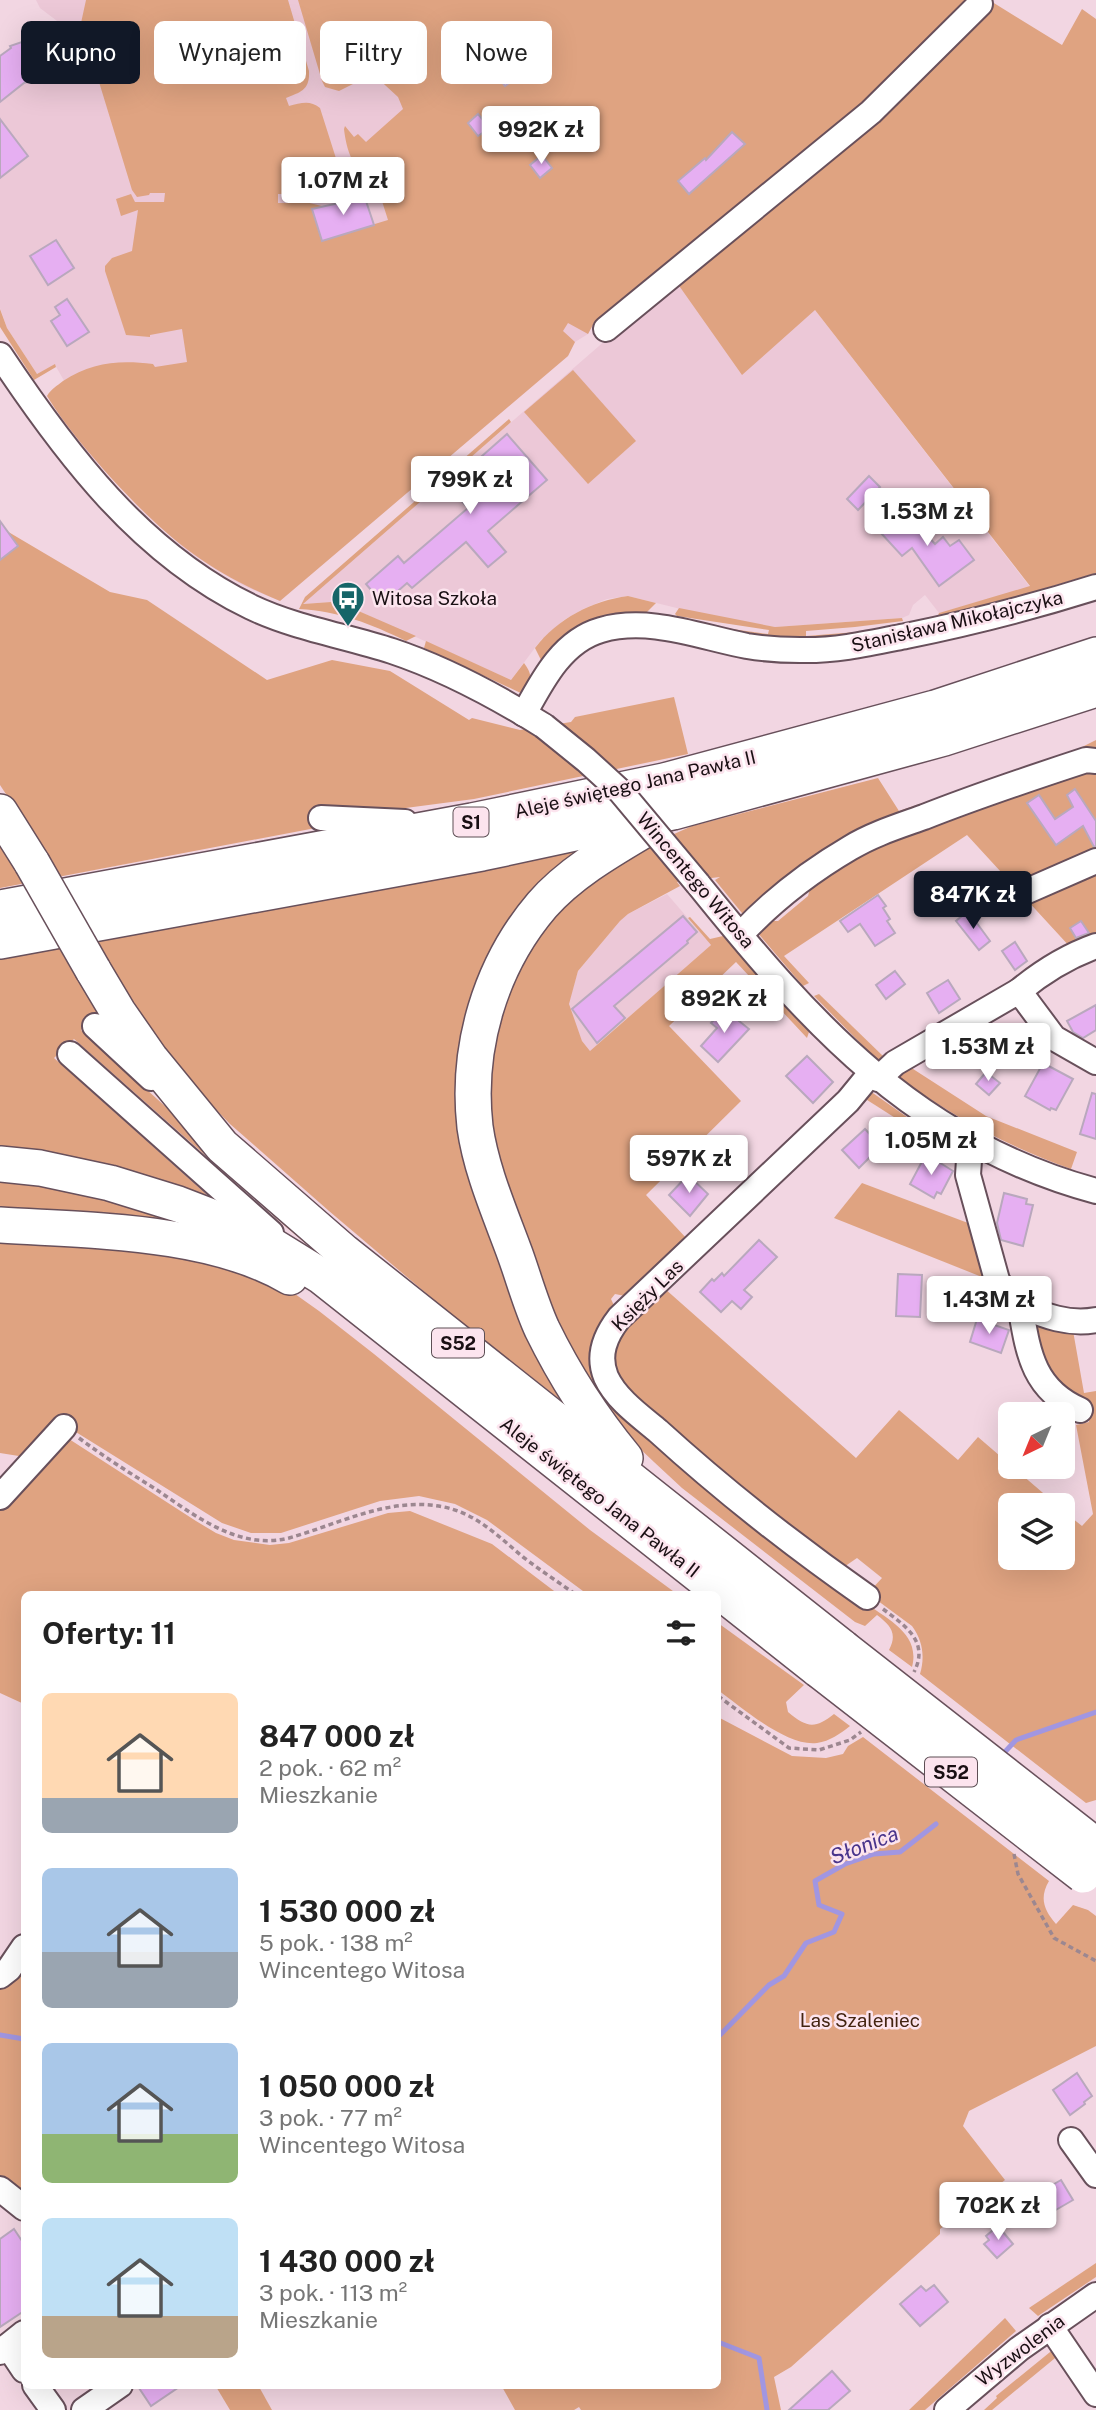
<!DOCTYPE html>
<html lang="pl">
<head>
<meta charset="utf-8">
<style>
  body { margin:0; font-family:"Public Sans",sans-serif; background:#f6f6f6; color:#222; height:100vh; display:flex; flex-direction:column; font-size:26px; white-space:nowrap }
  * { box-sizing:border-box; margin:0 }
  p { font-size:23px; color:#767676 }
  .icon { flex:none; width:38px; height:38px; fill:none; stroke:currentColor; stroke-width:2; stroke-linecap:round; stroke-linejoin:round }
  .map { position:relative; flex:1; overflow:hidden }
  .panel { position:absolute; left:21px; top:1591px; width:700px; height:798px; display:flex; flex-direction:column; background:#fff; border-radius:10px; box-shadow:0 7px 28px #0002 }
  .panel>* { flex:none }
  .top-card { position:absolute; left:21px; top:21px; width:700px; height:63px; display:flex; gap:14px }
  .needle { width:46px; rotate:223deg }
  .fabs { position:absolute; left:998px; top:1402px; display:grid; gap:14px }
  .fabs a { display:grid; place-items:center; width:77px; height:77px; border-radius:10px; background:#fff; box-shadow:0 7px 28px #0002; font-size:35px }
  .price { position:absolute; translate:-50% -60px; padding:0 16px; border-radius:7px; background:#fff; color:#222; font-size:23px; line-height:46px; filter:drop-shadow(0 2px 4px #0008) }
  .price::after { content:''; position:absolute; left:50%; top:42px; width:21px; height:16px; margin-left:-10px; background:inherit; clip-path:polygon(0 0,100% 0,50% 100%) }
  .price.on { background:#111827; color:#fff }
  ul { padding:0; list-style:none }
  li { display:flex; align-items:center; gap:21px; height:175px; padding:0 21px }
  li span { display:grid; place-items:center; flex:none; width:196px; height:140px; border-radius:10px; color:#555 }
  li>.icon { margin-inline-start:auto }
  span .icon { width:84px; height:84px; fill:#fffc; stroke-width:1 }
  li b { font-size:30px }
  h2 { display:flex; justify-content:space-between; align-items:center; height:84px; padding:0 21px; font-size:30px }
  .pill { padding:0 24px; border-radius:10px; background:#fff; box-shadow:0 7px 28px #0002; font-size:24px; line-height:63px }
  .pill.on { background:#111827; color:#fff }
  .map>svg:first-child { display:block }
  .built { fill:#ecc8d7 }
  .green { fill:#dfa381 }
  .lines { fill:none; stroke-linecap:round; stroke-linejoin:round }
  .stream { stroke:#a196e1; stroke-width:5 }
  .building { fill:#e6aff2; stroke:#b9a8bd; stroke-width:2 }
  .minor-casing { stroke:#68505b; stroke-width:28 }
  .highway-casing { stroke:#68505b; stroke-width:38 }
  .path { stroke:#9c8790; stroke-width:3.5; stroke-dasharray:5 3.5; stroke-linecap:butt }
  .minor { stroke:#fff; stroke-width:24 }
  .highway { stroke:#fff; stroke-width:35 }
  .minor-bridge-casing { stroke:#68505b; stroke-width:28; stroke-linecap:butt }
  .highway-bridge-casing { stroke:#68505b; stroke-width:38; stroke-linecap:butt }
  .minor-bridge { stroke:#fff; stroke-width:24 }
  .highway-bridge { stroke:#fff; stroke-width:35 }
  .labels { text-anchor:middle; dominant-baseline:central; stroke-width:5; stroke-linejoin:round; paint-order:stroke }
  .shield { fill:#fce4ee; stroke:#5d4f55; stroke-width:2 }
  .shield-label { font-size:18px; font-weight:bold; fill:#190f13 }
  .poi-label { font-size:19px; fill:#190f13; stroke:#fce4ee; text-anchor:start }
  .street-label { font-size:19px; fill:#190f13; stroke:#fce4ee }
  .park-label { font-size:19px; fill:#432411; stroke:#fce4ee }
  .water-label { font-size:21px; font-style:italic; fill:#49348b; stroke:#fce4ee }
</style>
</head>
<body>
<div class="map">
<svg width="1096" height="2410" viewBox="0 0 1096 2410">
  <rect width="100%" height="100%" fill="#f2d6e2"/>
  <g class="built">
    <path d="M36,0h281l79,44 199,277 -7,13 -13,8 -7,14 -288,245 -34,-14 -31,-18 -29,-19 -42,-37 -56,-60 -29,-38 -7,-21 14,-10 -11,-19 -18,9 -30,-46 -7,-20v-252l10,-8v-2l55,-19 -25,-19z"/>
    <path d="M675,280l140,30 215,277 -91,26 -14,-18 -12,10 -4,10 -7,3 -127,9 -70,-12 -77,-19 -21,3 -24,10 -19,11 -24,21 -29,39 -164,-74 -16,-4 -29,2z"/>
    <path d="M667,894l44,51 -121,106 -8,-10 -14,-36 10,-34 42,-50 8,-7z"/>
  </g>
  <g class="green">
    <path d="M86,0h202l21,71c1,19 -8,21 -23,27l3,8c12,-3 21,-6 31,2l27,85 -27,10 -22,-5 -1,-4h-19v9h18l1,-3 25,6 -10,4 10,30 66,-20 -14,-44c-21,0 -28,-29 -30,-47l1,-3 9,11 4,-3 8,8 37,-33 -5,-12 -25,-23 -34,17 -14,-4 -3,-6 -24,-81h677l-90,90 -273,227 -17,4 -7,13 -20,-11 -5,8 12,11 -7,14 -288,245c-73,-30 -113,-63 -167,-121 -24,-27 -47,-53 -66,-84 4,-7 10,-10 16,-15 29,-19 56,-21 90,-17l2,3 32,-5 -5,-33 -32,6v2l-24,-2 -21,-64v-5l7,-8 20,-7 6,-41 -17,6 -5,-17 15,-5 4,8h29l1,-9h-15l-1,2 -12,2 -5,-7 -51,-167z"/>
    <path d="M989,0l73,45 20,-36 14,10v554l-90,27 -65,16 155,-35 -159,37 2,-5 91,-27 -215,-276 -73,65 -67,-95z"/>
    <path d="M0,309l7,19 30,46 18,-10 1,3 -22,13 -34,-53z"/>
    <path d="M573,370l63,71 -48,43 -64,-72z"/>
    <path d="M509,419l2,3 -74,65 1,-6z"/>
    <path d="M422,495h6l-125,109 28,-2 16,4 69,30 -10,5c-35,-17 -67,-30 -107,-32l6,-12z"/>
    <path d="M0,527l110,65 37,8 120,80 65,-20 58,11 79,49 3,-2 48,12 51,-8 4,-5 99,-20 14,57 -214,45 -76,10h-63l-14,18 -321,61v-64l23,-4 -23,-35z"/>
    <path d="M628,596l28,7 -11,11 -102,50 -8,-16c23,-30 57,-47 93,-52z"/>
    <path d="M679,608l96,19 127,-9 1,3 -48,6 -49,4v5l50,-4 47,-7 3,4 -121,13 -74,-16 57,8 1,-4 -92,-14 -2,-2z"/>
    <path d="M426,641l85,39 13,-17c9,12 8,18 1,32l-101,-47z"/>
    <path d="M1096,740v17l-123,37 -227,124 -31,-38 5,-3 -43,5 3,4 -52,28 -8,7 -42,50 -9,33 13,37 8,10 121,-106 -23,-27 2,-1 20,22 13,-3 86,96 -2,6 -71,-76 -67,64 72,75 -95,94 42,45 -58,57 -15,-3 -4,5 5,11 -19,56 266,235c23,18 58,32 49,66l-23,-17c9,-17 1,-25 -12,-35l-12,11 -10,-4 -173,-134 -28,-26 -21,-20 -69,-90 -55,-144 -27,-115 18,-91 41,-75 42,-42 62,-38 47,-21 186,-48 21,33 173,-59z"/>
    <path d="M1096,764v173l-25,11 -104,-113 -183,121 25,27 -6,3 -47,-55 9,-10h13l30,-25 5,-19 23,-16z"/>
    <path d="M605,842l-32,22 -107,184 105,360 -118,-92 -124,-105 -99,-87 -53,-55 -77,-59 -19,20 379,344 -175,-148 -211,-187 -20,19 161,144 -215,-51v-192l423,-77z"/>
    <path d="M819,994l65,63 -4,6 -66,-67z"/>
    <path d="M910,1067l76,49 91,36 -6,17c-67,-24 -119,-53 -176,-94z"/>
    <path d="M870,1091l54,38 -2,6 -58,-37z"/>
    <path d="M0,1180l121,18 78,32 -199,-17z"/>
    <path d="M862,1183l114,43 16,55 -158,-63z"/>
    <path d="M0,1232l142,10 129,35 48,34 55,43 216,176 87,64h-90l-100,-74 -32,-16 -36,-8 -39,5 -99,32h-30l-29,-10 -151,-94 5,-5 -9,-10 -42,43 -25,-4z"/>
    <path d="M664,1288l192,170 43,-48 59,50 20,-23 79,68h-47v53h52v-48l20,16 11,-12 -17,-89 13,-3 -3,-18 -32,-16 -28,-71 46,8 12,68 12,-2v409l-10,3 -166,-129c5,-17 3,-33 -8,-48l-42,-31 -1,-3 13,-14 -25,-20 -16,11 -208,-167 -23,-36 12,-42z"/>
    <path d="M69,1439l127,82 20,12 18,7 36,5 19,-2 99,-30 22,-2 82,33 66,50h-534v110l-24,-11v-187z"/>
    <path d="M718,1623l86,62 -18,17 2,10c19,16 27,17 46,2l16,12c-10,8 -20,15 -33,17 -30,4 -76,-36 -99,-53z"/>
    <path d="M718,1717l74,39 34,2 17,-4 5,-8 15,-9 186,144c-10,17 -5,29 7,43l17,-19 15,5 8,6v130l-127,65 -6,15 42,54 -65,49v5l-149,133 -17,10 7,33h-200l-2,-3 -5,3h-59l-14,-25h217z"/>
    <path d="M24,1955v245l-24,-18v-199z"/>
    <path d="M1096,2263v14l-58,39 -9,-8z"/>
    <path d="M1005,2318l11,13 -91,79h-16z"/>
    <path d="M1055,2348l6,4 35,50v5l-36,-53 -68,56h-8l13,-12 -1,-2z"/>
    <path d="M215,2385h43l14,25h-42z"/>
  </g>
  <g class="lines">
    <g class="stream">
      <path d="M1002,1755l14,-15 80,-28"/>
      <path d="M0,2035l24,4"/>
      <path d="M718,2037l51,-52 15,-9 22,-33 28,-11 8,-18 -23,-9 -4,-24 30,-17 29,-10 26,-2 36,-28"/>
      <path d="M718,2342l41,16 8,52"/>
    </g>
  </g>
  <g class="building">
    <path d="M66,27l12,38 -54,18 -24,19v-46l11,-8 -1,-2z"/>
    <path d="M521,54l10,12 -26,20 -10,-13z"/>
    <path d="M478,114l12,14 -12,8 -10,-13z"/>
    <path d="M0,119l28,37 -28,22z"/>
    <path d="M732,132l13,12 -56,50 -11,-13 27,-23 1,2z"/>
    <path d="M542,155l10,13 -12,10 -10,-13z"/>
    <path d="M363,192l11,33 -52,16 -10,-32 27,-6 -1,-3z"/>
    <path d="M56,240l18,28 -26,17 -18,-29z"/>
    <path d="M67,299l22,33 -22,14 -16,-25 9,-6 -5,-8z"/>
    <path d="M507,434l40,46 -59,51 18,21 -18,15 -22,-25 -54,46 -5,-5 -24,21 -17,-20 32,-28 6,7 64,-55 -20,-22z"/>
    <path d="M869,476l11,11 -22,23 -11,-11z"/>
    <path d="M904,510l31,34 8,-7 7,9 9,-6 15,20 -35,26 -27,-38 -10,8 -22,-24z"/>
    <path d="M0,521l18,25 -18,14z"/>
    <path d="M1075,789l21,32v25l-2,1 -11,-21 -27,19 -29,-42 12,-8 16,24 18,-12 -6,-12z"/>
    <path d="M878,895l8,11 -3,2 7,11 -3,2 8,12 -20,13 -15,-22 -12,8 -8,-11z"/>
    <path d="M968,911l22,30 -11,9 -23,-29z"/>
    <path d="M683,916l14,16 -10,9 1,2 -74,63 11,12 -28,25 -25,-34z"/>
    <path d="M1081,921l8,12 -13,5 -6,-10z"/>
    <path d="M1015,942l12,19 -12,9 -13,-19z"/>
    <path d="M895,971l10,13 -19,15 -10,-14z"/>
    <path d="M948,980l12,19 -21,14 -12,-20z"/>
    <path d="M1096,1005v25l-13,8 -10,-6 -6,-11z"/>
    <path d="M724,1009l25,20 -31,33 -17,-16 16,-18 -6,-5z"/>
    <path d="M1009,1027l10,16 -2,1 5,9 -24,14 -14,-24z"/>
    <path d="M807,1056l26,26 -20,21 -27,-27z"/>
    <path d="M1043,1063l30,16 -17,31 -5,-2 -1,2 -25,-14z"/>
    <path d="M986,1072l14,11 -11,12 -13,-11z"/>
    <path d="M1092,1093l4,1v45l-16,-5z"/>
    <path d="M865,1129l16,17 -22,22 -17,-18z"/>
    <path d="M926,1154l27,17 -12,23 -4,-2 -3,6 -24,-14z"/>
    <path d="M688,1175l20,19 -18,22 -21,-21z"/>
    <path d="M1004,1193l23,6 -1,5 7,1 -10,41 -22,-6 -4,-17z"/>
    <path d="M759,1240l18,17 -33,33 8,7 -11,12 -9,-8 -11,11 -21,-20 12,-13 2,2 8,-8 2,3z"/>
    <path d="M898,1274l24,1 -2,42 -24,-1z"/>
    <path d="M977,1319l32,11 -8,23 -31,-11z"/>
    <path d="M1077,2073l15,23 -8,6 1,2 -15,11 -17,-25z"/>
    <path d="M1061,2180l12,20 -19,11 -12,-20z"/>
    <path d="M998,2226l15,18 -16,14 -13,-14 5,-4 -3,-4z"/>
    <path d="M14,2229l10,15v67l-24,16v-88z"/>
    <path d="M934,2285l14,17 -28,24 -20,-22 21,-18 5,5z"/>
    <path d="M832,2371l18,20 -22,19h-39z"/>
    <path d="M137,2385h45l-31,21z"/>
  </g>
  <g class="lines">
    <defs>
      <g id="minor">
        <path d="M606,329l265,-217 109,-108"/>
        <path d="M0,355c66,99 141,199 251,252 44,21 95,29 141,44 54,18 104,45 152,75"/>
        <path d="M524,714c18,-33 38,-73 77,-84 48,-14 99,7 146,16 18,3 36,4 53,4 36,1 71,-7 106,-14 64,-13 127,-29 190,-49"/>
        <path d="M321,818l84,4"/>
        <path d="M698,884c112,139 219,259 398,307"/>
        <path d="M1025,892l71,-31"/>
        <path d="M741,934c32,-34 68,-62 109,-86 23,-14 49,-22 74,-31 53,-21 107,-39 162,-57l10,1"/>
        <path d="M1019,991c23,-19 49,-35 77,-45"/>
        <path d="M95,1026l56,52"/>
        <path d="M70,1054l201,179"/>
        <path d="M878,1079l17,-16 124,-72 35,47 42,24"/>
        <path d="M976,1145l-7,15 -1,15 29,105 8,13 15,12c8,46 12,84 60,105"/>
        <path d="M1020,1305c24,11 49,20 76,15"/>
        <path d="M0,1497l64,-70"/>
        <path d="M867,1597c-73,-51 -143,-106 -209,-166 -18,-15 -42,-32 -52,-54 -9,-22 -1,-41 13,-59l229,-217 23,-28"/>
        <path d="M0,1976l9,-7 15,-22"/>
        <path d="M1071,2140l25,35"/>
        <path d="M0,2189l24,19"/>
        <path d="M1050,2326l46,68"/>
        <path d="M8,2346l16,24"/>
        <path d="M0,2352l24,-19"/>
        <path d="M35,2385l18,25"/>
        <path d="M84,2410l36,-25"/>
        <path d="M947,2410l72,-61 77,-54"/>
      </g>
      <g id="highway">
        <path d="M0,812l32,51"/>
        <path d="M0,908l472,-87 192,-40 271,-73 161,-53"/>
        <path d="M0,941l482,-88 191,-41 271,-74 152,-49"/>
        <path d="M93,970l25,42 32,46 72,88 122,106 499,396"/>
        <path d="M0,1164l40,4 70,15 68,21 70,27 73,45 498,394"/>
        <path d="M0,1225c92,6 209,5 290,52"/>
        <path d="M625,1458c-33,-40 -60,-82 -83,-129 -11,-24 -18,-50 -27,-75 -15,-41 -34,-84 -40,-127 -9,-79 15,-161 67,-222 29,-33 70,-56 107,-78"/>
      </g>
    </defs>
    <use href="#minor" class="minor-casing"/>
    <use href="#highway" class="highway-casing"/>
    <g class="path">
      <path d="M79,1438c24,18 49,34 75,50 39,26 84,63 135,50 50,-14 101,-42 155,-31 33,7 54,29 79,50 17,13 35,25 52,37"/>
      <path d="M883,1609c21,16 47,32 31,63"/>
      <path d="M718,1696l71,52 30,2 31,-10 11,-8"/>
      <path d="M1014,1854l4,20 36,64 42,23"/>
    </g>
    <use href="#minor" class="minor"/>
    <use href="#highway" class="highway"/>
    <defs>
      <path id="minor-bridge" d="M544,726l42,34 35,32 77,92"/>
      <g id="highway-bridge">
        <path d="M32,863l61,107"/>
        <path d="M843,1648l253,198"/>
        <path d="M819,1670l264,205"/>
      </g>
    </defs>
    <use href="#minor-bridge" class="minor-bridge-casing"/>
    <use href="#highway-bridge" class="highway-bridge-casing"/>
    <use href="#minor-bridge" class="minor-bridge"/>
    <use href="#highway-bridge" class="highway-bridge"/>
  </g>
  <defs>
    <symbol id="bus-pin" viewBox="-11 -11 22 30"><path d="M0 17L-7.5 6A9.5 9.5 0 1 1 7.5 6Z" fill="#166568" stroke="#fce4ee"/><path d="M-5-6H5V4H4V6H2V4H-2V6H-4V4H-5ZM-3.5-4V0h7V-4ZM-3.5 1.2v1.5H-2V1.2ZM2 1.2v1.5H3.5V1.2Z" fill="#fff"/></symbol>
  </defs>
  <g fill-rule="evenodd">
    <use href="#bus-pin" x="329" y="579" width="38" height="52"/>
  </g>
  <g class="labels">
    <g class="shield">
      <rect x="453.5" y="807.5" width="35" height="29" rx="5"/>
      <rect x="432" y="1328.5" width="52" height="29" rx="5"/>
      <rect x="925" y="1757.5" width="52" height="29" rx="5"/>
    </g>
    <g class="shield-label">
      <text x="471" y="822">S1</text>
      <text x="458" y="1343">S52</text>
      <text x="951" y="1772">S52</text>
    </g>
    <g class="poi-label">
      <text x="372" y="598">Witosa Szkoła</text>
    </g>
    <g class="street-label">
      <text transform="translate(957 621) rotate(-13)">Stanisława Mikołajczyka</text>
      <text transform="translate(635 784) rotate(-13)">Aleje świętego Jana Pawła II</text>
      <text transform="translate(696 880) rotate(50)">Wincentego Witosa</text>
      <text transform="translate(647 1295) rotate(-45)">Księży Las</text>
      <text transform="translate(600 1497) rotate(38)">Aleje świętego Jana Pawła II</text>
      <text transform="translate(1020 2350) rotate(-37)">Wyzwolenia</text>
    </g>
    <g class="park-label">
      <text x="860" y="2020">Las Szaleniec</text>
    </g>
    <g class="water-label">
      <text transform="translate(864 1845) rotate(-21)">Słonica</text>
    </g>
  </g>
</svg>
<div class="fabs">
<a><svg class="needle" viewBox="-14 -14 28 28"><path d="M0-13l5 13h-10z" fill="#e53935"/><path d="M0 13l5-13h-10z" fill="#767676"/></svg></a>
<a><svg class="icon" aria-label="layers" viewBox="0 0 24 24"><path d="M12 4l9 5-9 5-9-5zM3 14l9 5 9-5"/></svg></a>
</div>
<b class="price" style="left:541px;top:166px">992K zł</b>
<b class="price" style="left:343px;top:217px">1.07M zł</b>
<b class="price" style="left:470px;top:516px">799K zł</b>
<b class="price" style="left:927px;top:548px">1.53M zł</b>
<b class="price on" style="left:973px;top:931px">847K zł</b>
<b class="price" style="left:724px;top:1035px">892K zł</b>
<b class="price" style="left:988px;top:1083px">1.53M zł</b>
<b class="price" style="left:931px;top:1177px">1.05M zł</b>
<b class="price" style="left:689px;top:1195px">597K zł</b>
<b class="price" style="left:989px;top:1336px">1.43M zł</b>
<b class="price" style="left:998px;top:2242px">702K zł</b>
<div class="top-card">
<a class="pill on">Kupno</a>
<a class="pill">Wynajem</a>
<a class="pill">Filtry</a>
<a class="pill">Nowe</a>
</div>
<section class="panel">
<h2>Oferty: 11<svg class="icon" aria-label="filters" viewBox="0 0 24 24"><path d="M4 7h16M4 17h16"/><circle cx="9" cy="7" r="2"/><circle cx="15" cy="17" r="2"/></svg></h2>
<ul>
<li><span style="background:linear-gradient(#ffd9b3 75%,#9aa5b1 0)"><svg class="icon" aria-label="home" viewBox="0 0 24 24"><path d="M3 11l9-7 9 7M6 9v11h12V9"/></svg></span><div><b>847 000 zł</b><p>2 pok. · 62 m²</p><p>Mieszkanie</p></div></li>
<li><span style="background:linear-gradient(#a9c7e8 60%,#9aa5b1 0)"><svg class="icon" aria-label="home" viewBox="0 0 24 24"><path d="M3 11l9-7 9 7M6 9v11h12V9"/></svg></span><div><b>1 530 000 zł</b><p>5 pok. · 138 m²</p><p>Wincentego Witosa</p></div></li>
<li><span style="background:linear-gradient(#a9c7e8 65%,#8fb573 0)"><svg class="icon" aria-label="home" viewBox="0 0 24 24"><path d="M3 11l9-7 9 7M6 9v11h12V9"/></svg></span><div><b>1 050 000 zł</b><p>3 pok. · 77 m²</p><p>Wincentego Witosa</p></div></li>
<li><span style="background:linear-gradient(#bfe0f5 70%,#b9a48a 0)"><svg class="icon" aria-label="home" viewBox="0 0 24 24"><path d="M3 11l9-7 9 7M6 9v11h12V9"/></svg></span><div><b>1 430 000 zł</b><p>3 pok. · 113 m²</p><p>Mieszkanie</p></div></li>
</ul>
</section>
</div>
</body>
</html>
